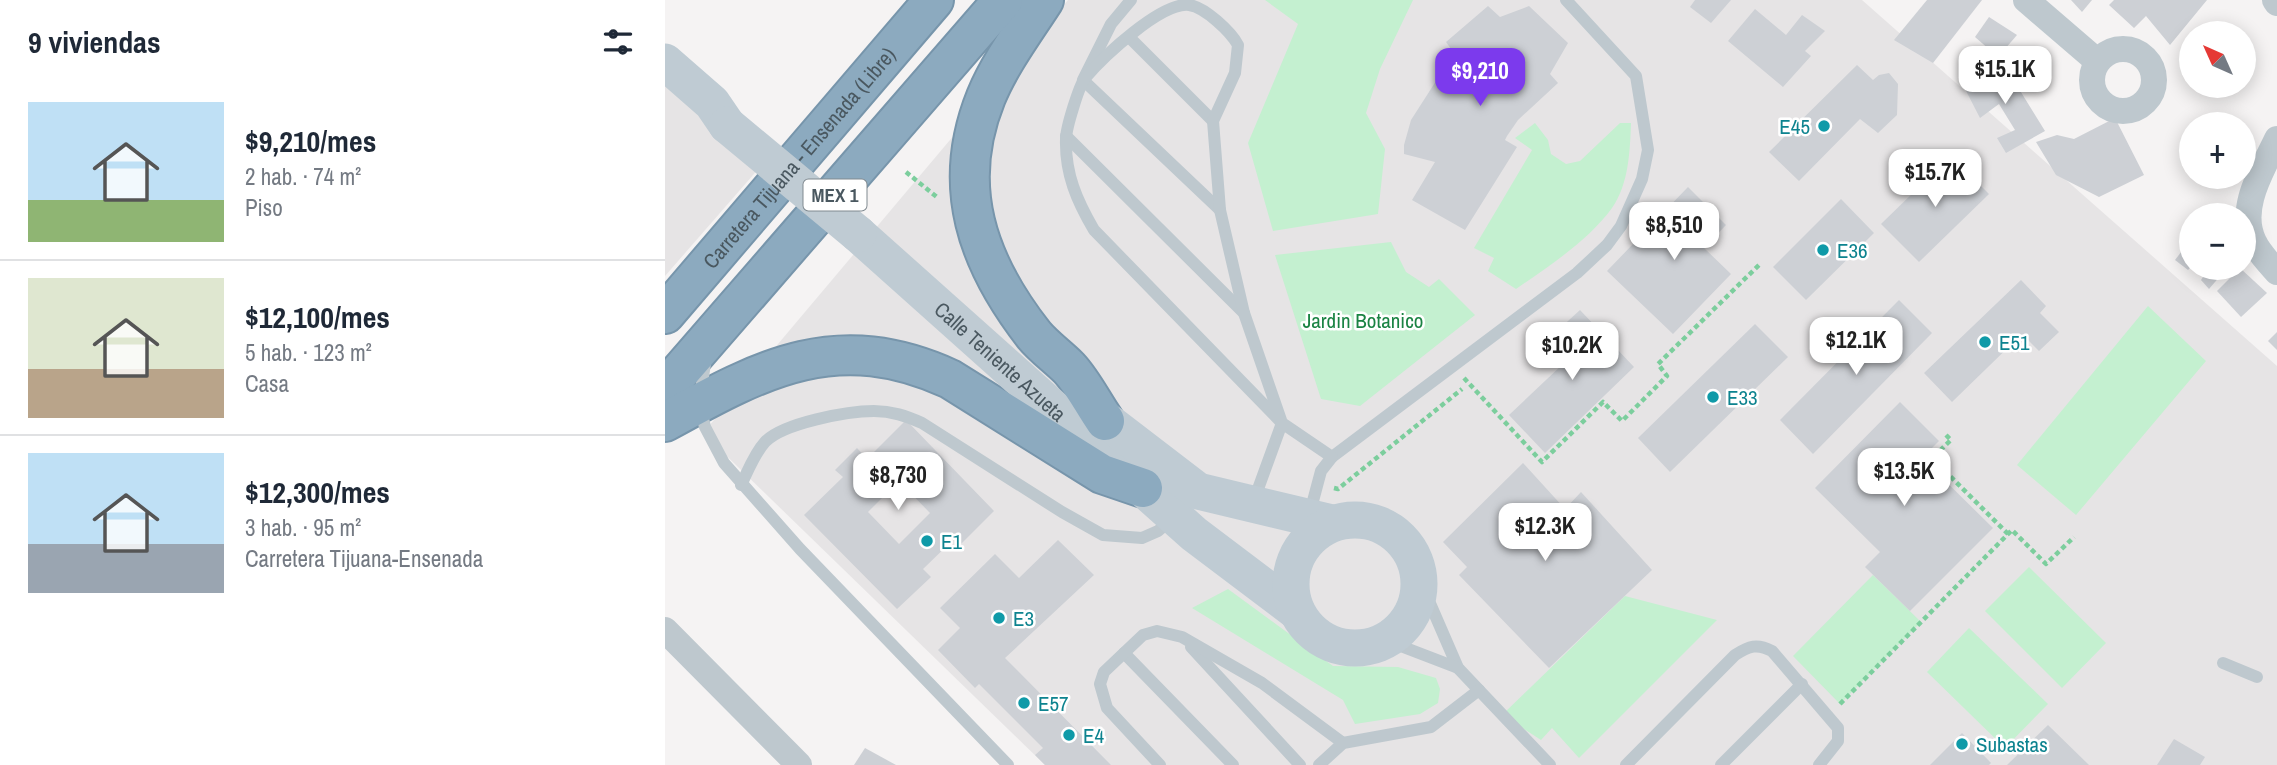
<!DOCTYPE html>
<html lang="es">
<head>
<meta charset="utf-8">
<style>
  body { margin:0; font-family:"Archivo Narrow",sans-serif; background:#f6f6f7; color:#1f2937; height:100vh; display:flex; flex-direction:column; font-size:26px; white-space:nowrap }
  * { box-sizing:border-box; margin:0 }
  p { font-size:23px; color:#747a83 }
  .icon { flex:none; width:38px; height:38px; fill:none; stroke:currentColor; stroke-width:2; stroke-linecap:round; stroke-linejoin:round }
  .map { position:relative; flex:1; overflow:hidden }
  .details { display:flex; flex-direction:column; background:#fff; width:665px }
  .details>* { flex:none }
  .needle { width:46px; rotate:315deg }
  .buttons { position:absolute; left:1514px; top:21px; display:grid; gap:14px }
  .buttons a { display:grid; place-items:center; width:77px; height:77px; border-radius:50%; background:#fff; box-shadow:0 4px 18px #0003; font-size:35px }
  .price { position:absolute; translate:-50% -60px; padding:0 16px; border-radius:14px; background:#fff; color:#222; font-size:23px; line-height:46px; filter:drop-shadow(0 2px 4px #0008) }
  .price::after { content:''; position:absolute; left:50%; top:42px; width:21px; height:16px; margin-left:-10px; background:inherit; clip-path:polygon(0 0,100% 0,50% 100%) }
  .price.current { background:#7c3aed; color:#fff }
  ul { padding:0; list-style:none }
  li { display:flex; align-items:center; gap:21px; height:175px; padding:0 28px }
  li+li { border-top:2px solid #e0e1e3 }
  li span { display:grid; place-items:center; flex:none; width:196px; height:140px; border-radius:0px; color:#555 }
  li>.icon { margin-inline-start:auto }
  span .icon { width:84px; height:84px; fill:#fffc; stroke-width:1 }
  li b { font-size:30px }
  h2 { display:flex; justify-content:space-between; align-items:center; height:84px; padding:0 28px; font-size:30px }
  main { display:flex; flex:1; min-height:0 }
  .map>svg:first-child { display:block }
  .education { fill:#e6e4e5 }
  .green { fill:#c4f0d0 }
  .building { fill:#cdd0d5; fill-rule:evenodd }
  .lines { fill:none; stroke-linecap:round; stroke-linejoin:round }
  .highway-casing { stroke:#7795ab; stroke-width:42 }
  .path { stroke:#7cce9d; stroke-width:4.5; stroke-dasharray:5 3.5; stroke-linecap:butt }
  .lane { stroke:#bec8ce; stroke-width:12 }
  .street { stroke:#bec8ce; stroke-width:26 }
  .secondary { stroke:#bfcbd3; stroke-width:37 }
  .highway { stroke:#8caabf; stroke-width:38 }
  .secondary-bridge { stroke:#bfcbd3; stroke-width:37 }
  .culture-dot { fill:#0f9aa8; stroke:#fff; stroke-width:2.5 }
  .labels { text-anchor:middle; dominant-baseline:central; stroke-width:5; stroke-linejoin:round; paint-order:stroke }
  .shield { fill:#fff; stroke:#808a90; stroke-width:2 }
  .shield-label { font-size:19px; font-weight:bold; fill:#4a5860 }
  .culture-label { font-size:21px; fill:#0d838f; stroke:#fff; text-anchor:start }
  .street-label { font-size:21px; fill:#4a5860; stroke:#fff }
  .park-label { font-size:21px; fill:#1a8343; stroke:#fff }
</style>
</head>
<body>
<main>
<section class="details">
<h2>9 viviendas<svg class="icon" aria-label="filters" viewBox="0 0 24 24"><path d="M4 7h16M4 17h16"/><circle cx="9" cy="7" r="2"/><circle cx="15" cy="17" r="2"/></svg></h2>
<ul>
<li><span style="background:linear-gradient(#bfe0f5 70%,#8fb573 0)"><svg class="icon" aria-label="home" viewBox="0 0 24 24"><path d="M3 11l9-7 9 7M6 9v11h12V9"/></svg></span><div><b>$9,210/mes</b><p>2 hab. · 74 m²</p><p>Piso</p></div></li>
<li><span style="background:linear-gradient(#dfe7d0 65%,#b9a48a 0)"><svg class="icon" aria-label="home" viewBox="0 0 24 24"><path d="M3 11l9-7 9 7M6 9v11h12V9"/></svg></span><div><b>$12,100/mes</b><p>5 hab. · 123 m²</p><p>Casa</p></div></li>
<li><span style="background:linear-gradient(#bfe0f5 65%,#9aa5b1 0)"><svg class="icon" aria-label="home" viewBox="0 0 24 24"><path d="M3 11l9-7 9 7M6 9v11h12V9"/></svg></span><div><b>$12,300/mes</b><p>3 hab. · 95 m²</p><p>Carretera Tijuana-Ensenada</p></div></li>
</ul>
</section>
<div class="map">
<svg width="1612" height="765" viewBox="0 0 1612 765">
  <rect width="100%" height="100%" fill="#f5f3f3"/>
  <g class="education">
    <path d="M403,0h794l415,366v399h-1232l-342,-332z"/>
    <path d="M0,82l95,85 -95,109z"/>
  </g>
  <g class="green">
    <path d="M600,0h148l-33,69 -14,44 19,36 -7,65 -105,17 -25,-88 50,-119z"/>
    <path d="M870,123l13,17 3,14 15,10 14,-3 40,-38h11c-1,27 -2,61 -19,85 -24,33 -63,58 -96,81l-28,-18 6,-13 -20,-10 58,-98 -17,-12z"/>
    <path d="M726,242l15,30 23,15 10,-8 36,36 -115,91 -39,-7 -46,-144z"/>
    <path d="M1483,306l58,55 -130,154 -59,-50z"/>
    <path d="M1364,567l77,76 -44,45 -77,-77z"/>
    <path d="M1208,575l48,47 -81,82 -47,-48z"/>
    <path d="M563,589l105,77 65,1 38,11 4,11 -2,14 -18,11 -65,10 -12,-24 -151,-92z"/>
    <path d="M960,596l92,24 -138,138 -27,-30 -11,12 -39,-25z"/>
    <path d="M1304,628l79,76 -43,44 -78,-76z"/>
  </g>
  <g class="building">
    <path d="M1030,0h36l-20,23 -21,-16z"/>
    <path d="M1262,0h55l-49,63 -39,-23z"/>
    <path d="M1406,0h21l-10,12z"/>
    <path d="M1449,0h93l-37,45 -24,-29 -12,12 -25,-23z"/>
    <path d="M823,6l12,11 29,-11 39,37 -18,31 8,9 -40,37 -11,16 -2,4 12,7 -52,83 -53,-30 23,-38 -31,-8v-9l7,-25 43,-67 -8,-11z"/>
    <path d="M1090,9l31,26 16,-20 23,16 -20,20 6,5 -28,31 -55,-46z"/>
    <path d="M1324,17l28,18 -19,22 -23,-20z"/>
    <path d="M1338,63l42,68 -39,22 -9,-15 18,-8 -16,-26 -19,14 -16,-31z"/>
    <path d="M1192,65l16,15 6,-5 10,-2 9,11 -1,31 -19,18 -18,-14 -61,62 -30,-29z"/>
    <path d="M1539,86h33v2l-33,1z"/>
    <path d="M1450,118l29,57 -45,22 -43,-22 -20,-33 21,-7 17,4z"/>
    <path d="M1286,156l38,38 -70,68 -38,-38z"/>
    <path d="M1023,187l38,38 -22,23 27,26 -58,60 -66,-63z"/>
    <path d="M1176,199l33,34 -68,67 -33,-33z"/>
    <path d="M1526,239v28l-3,3 -13,-10z"/>
    <path d="M1544,268h18l-18,21 -8,-9z"/>
    <path d="M1575,268l27,25 -26,24 -24,-26z"/>
    <path d="M1356,280l25,26 -6,7 19,19 -20,19 -17,-17 -70,68 -28,-29z"/>
    <path d="M1234,300l33,33 -119,121 -33,-34z"/>
    <path d="M915,310l54,57 -89,86 -36,-38 55,-52 -19,-21z"/>
    <path d="M1090,324l33,33 -118,115 -32,-34z"/>
    <path d="M1612,332v18l-9,-9z"/>
    <path d="M1235,402l39,39 -17,17 71,70 -83,83 -45,-44 15,-15 -65,-64z"/>
    <path d="M241,420l88,91 -33,33 -6,-6 -32,31 8,8 -34,32 -93,-94 39,-38 -8,-7 22,-22 10,11zM234,481l31,32 -31,31 -31,-32z"/>
    <path d="M858,463l42,46 16,-17 71,78 -103,98 -90,-93 8,-8 -24,-25z"/>
    <path d="M393,540l36,35 -89,83 106,107h-66l-10,-10 8,-7 -64,-64 -4,4 -37,-38 22,-22 -20,-20 55,-54 24,24z"/>
    <path d="M1383,725l41,40h-82z"/>
    <path d="M1297,733l29,30 -2,2h-59z"/>
    <path d="M1509,739l31,18 -5,8h-43z"/>
    <path d="M200,748l31,17h-42z"/>
  </g>
  <g class="lines">
    <defs>
      <g id="highway">
        <path d="M379,0c-20,31 -44,63 -58,97 -36,89 -9,165 48,238 10,12 24,22 35,33 14,15 24,36 36,53"/>
        <path id="s2" d="M0,314l269,-314"/>
        <path d="M0,389l338,-389"/>
        <path d="M0,422c99,-55 173,-94 285,-43l152,95 41,14"/>
      </g>
    </defs>
    <use href="#highway" class="highway-casing"/>
    <g class="path">
      <path d="M241,172l32,26"/>
      <path d="M799,378l78,84 61,-60 19,19 45,-45 -9,-12 103,-101"/>
      <path d="M1281,435l5,5 -19,18 76,76"/>
      <path d="M669,488l4,1 124,-100"/>
      <path d="M1175,704l172,-174 34,34 28,-27"/>
    </g>
    <g class="lane">
      <path d="M466,0l-20,24 -28,56 137,130"/>
      <path d="M464,37l84,84"/>
      <path d="M401,136l178,177"/>
      <path d="M41,357l-7,46 6,24 19,36 76,86 208,216"/>
      <path d="M76,485c7,-14 13,-31 24,-43 18,-19 83,-31 109,-31 18,0 32,5 48,12l140,89 41,23 39,3 16,-7 14,-12"/>
      <path d="M589,500l28,-77 -38,-110 -24,-103 -7,-89 22,-48 3,-28c-7,-13 -33,-38 -49,-40 -28,-3 -86,52 -104,73 -6,8 -19,50 -19,61 -1,35 11,62 28,91l188,193 50,34 245,-184 30,-28 14,-19 21,-47 6,-29 -12,-74 -70,-76"/>
      <path d="M644,516l12,-45 11,-14"/>
      <path d="M754,578l39,90 92,97"/>
      <path d="M720,640l73,28"/>
      <path d="M526,647l109,118"/>
      <path d="M459,653l109,112"/>
      <path d="M1558,663l34,14"/>
      <path d="M495,765l-53,-57 -7,-24 4,-12 39,-37 14,-4 25,6 80,46 81,60"/>
      <path d="M654,765l24,-22 88,-16 48,-37"/>
      <path d="M961,765l109,-110c14,-9 22,-12 37,-4l66,77v13l-19,24"/>
      <path d="M1056,765l81,-81"/>
    </g>
    <g class="street">
      <path d="M1361,0l71,61"/>
      <path d="M1610,0l2,3"/>
      <circle cx="1458" cy="80" r="31"/>
      <path d="M1612,139c-14,30 -40,69 -23,103 5,11 15,21 23,30"/>
      <path d="M0,630l134,135"/>
    </g>
    <g class="secondary">
      <path d="M0,62l47,41 15,22"/>
      <path id="s1" d="M193,234l336,300 102,77"/>
      <path d="M430,412l103,79 134,32"/>
      <circle cx="690" cy="584" r="64"/>
    </g>
    <use href="#highway" class="highway"/>
    <path class="secondary-bridge" d="M62,125l131,109"/>
  </g>
  <g class="culture-dot">
    <circle cx="1159" cy="126" r="7"/>
    <circle cx="1158" cy="250" r="7"/>
    <circle cx="1320" cy="342" r="7"/>
    <circle cx="1048" cy="397" r="7"/>
    <circle cx="262" cy="541" r="7"/>
    <circle cx="334" cy="618" r="7"/>
    <circle cx="359" cy="703" r="7"/>
    <circle cx="404" cy="735" r="7"/>
    <circle cx="1297" cy="744" r="7"/>
  </g>
  <g class="labels">
    <rect class="shield" x="138.5" y="179.5" width="63" height="31" rx="5"/>
    <g class="shield-label">
      <text x="170" y="195">MEX 1</text>
    </g>
    <g class="culture-label">
      <text x="1145" y="126" text-anchor="end">E45</text>
      <text x="1172" y="250">E36</text>
      <text x="1334" y="342">E51</text>
      <text x="1062" y="397">E33</text>
      <text x="276" y="541">E1</text>
      <text x="348" y="618">E3</text>
      <text x="373" y="703">E57</text>
      <text x="418" y="735">E4</text>
      <text x="1311" y="744">Subastas</text>
    </g>
    <g class="street-label">
      <text stroke="none"><textPath href="#s2" startOffset="206">Carretera Tijuana - Ensenada (Libre)</textPath></text>
      <text stroke="none"><textPath href="#s1" startOffset="191">Calle Teniente Azueta</textPath></text>
    </g>
    <g class="park-label">
      <text x="698" y="320">Jardin Botanico</text>
    </g>
  </g>
</svg>
<div class="buttons">
<a><svg class="needle" viewBox="-14 -14 28 28"><path d="M0-13l5 13h-10z" fill="#e53935"/><path d="M0 13l5-13h-10z" fill="#747a83"/></svg></a>
<a>+</a>
<a>−</a>
</div>
<b class="price" style="left:1340px;top:106px">$15.1K</b>
<b class="price current" style="left:815px;top:108px">$9,210</b>
<b class="price" style="left:1270px;top:209px">$15.7K</b>
<b class="price" style="left:1009px;top:262px">$8,510</b>
<b class="price" style="left:1191px;top:377px">$12.1K</b>
<b class="price" style="left:907px;top:382px">$10.2K</b>
<b class="price" style="left:1239px;top:508px">$13.5K</b>
<b class="price" style="left:233px;top:512px">$8,730</b>
<b class="price" style="left:880px;top:563px">$12.3K</b>
</div>
</main>
</body>
</html>
